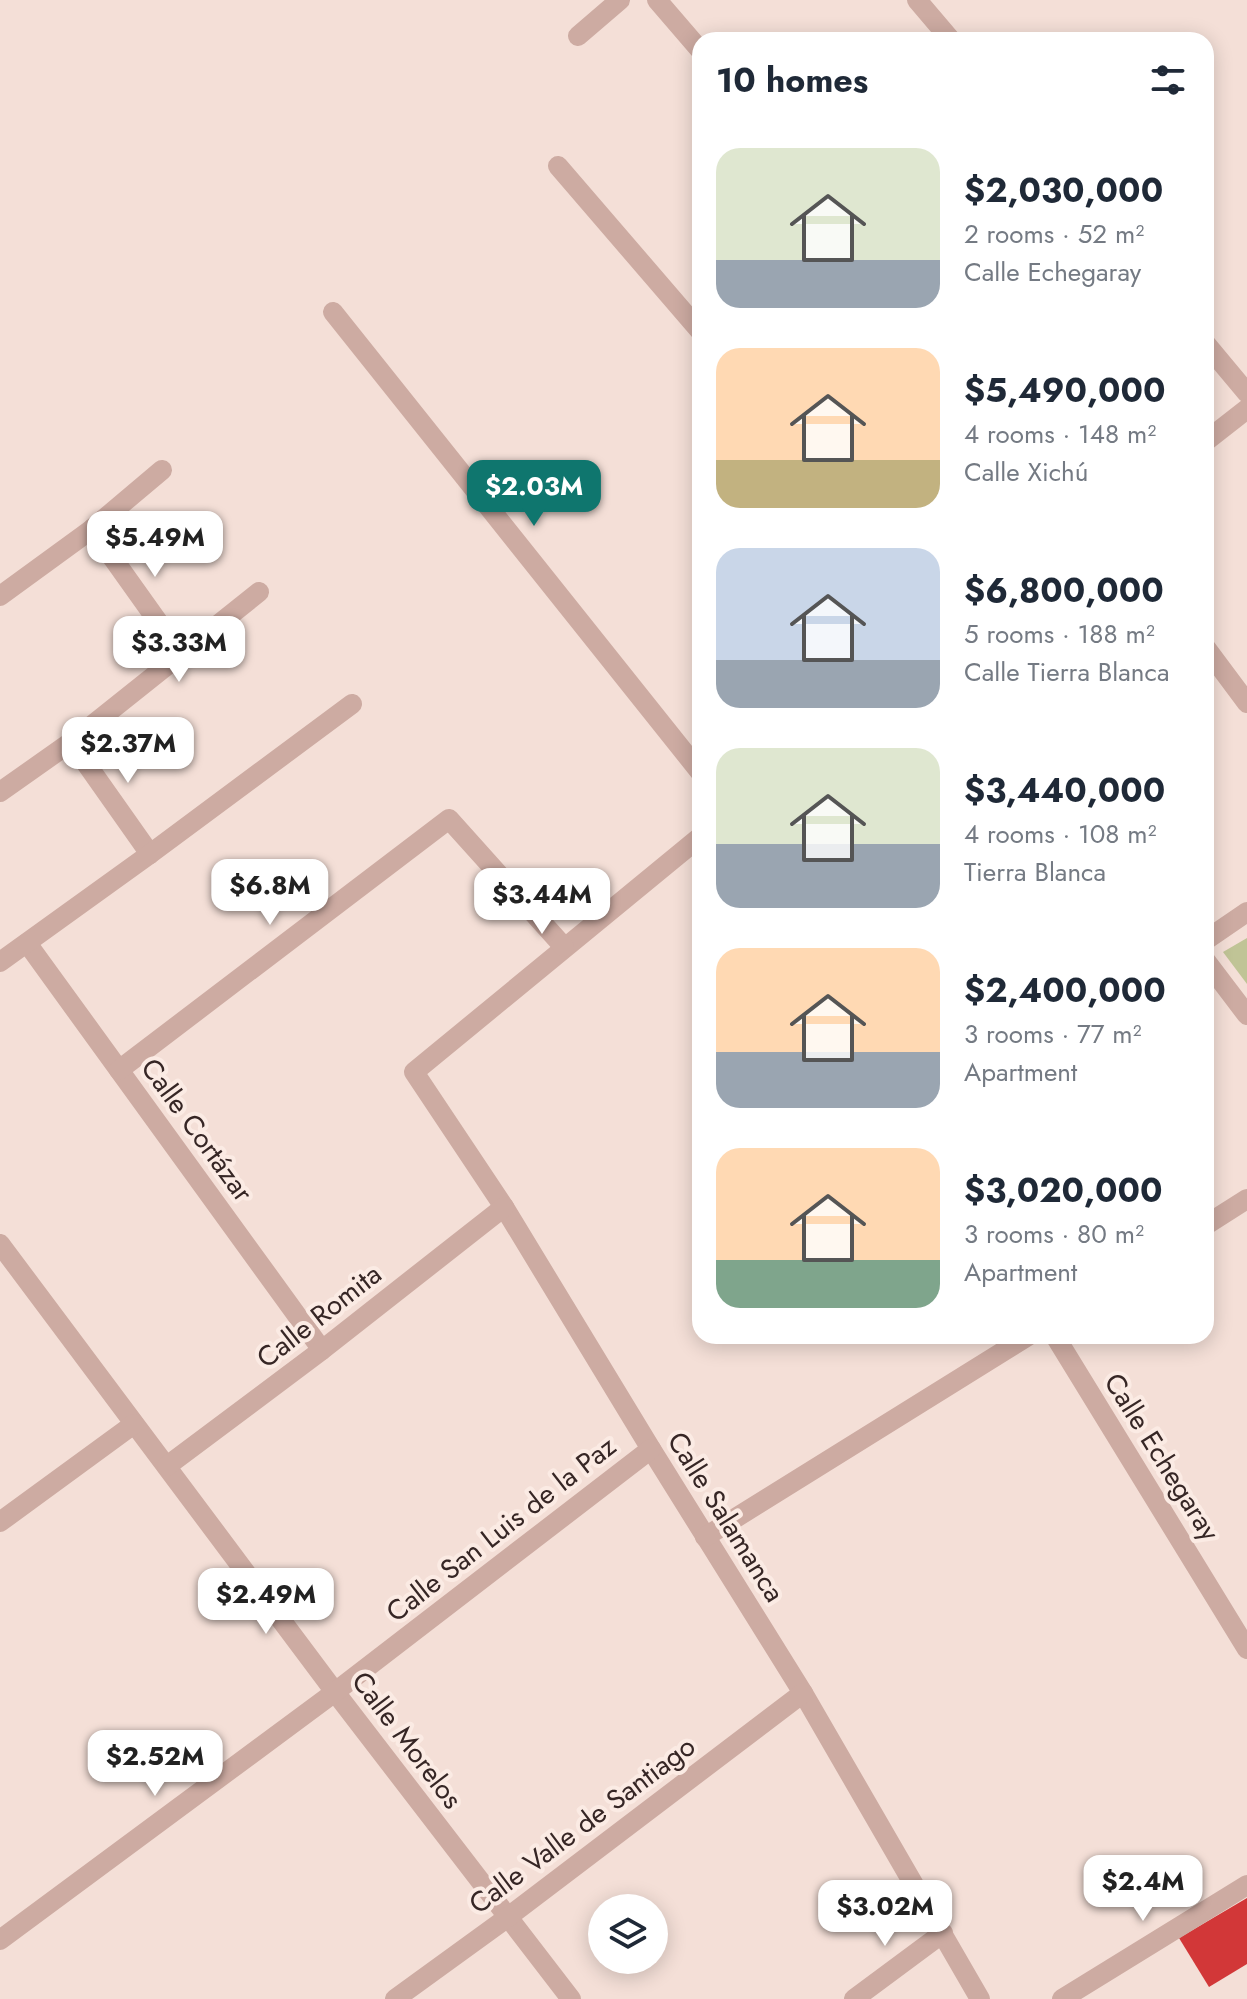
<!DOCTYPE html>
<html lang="en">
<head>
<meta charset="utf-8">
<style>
  body { margin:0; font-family:Jost,sans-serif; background:#f2f2f3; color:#1f2937; height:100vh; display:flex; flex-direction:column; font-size:30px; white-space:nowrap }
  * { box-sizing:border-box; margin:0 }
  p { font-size:26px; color:#747a83 }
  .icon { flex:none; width:44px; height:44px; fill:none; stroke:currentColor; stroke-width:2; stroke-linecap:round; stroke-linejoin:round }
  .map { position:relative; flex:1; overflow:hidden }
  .drawer { position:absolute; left:692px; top:32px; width:522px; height:1312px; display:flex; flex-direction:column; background:#fff; border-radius:24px; box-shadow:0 4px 20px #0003 }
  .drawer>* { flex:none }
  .buttons { position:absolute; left:588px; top:1894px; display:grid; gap:16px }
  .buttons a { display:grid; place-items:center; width:80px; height:80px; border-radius:50%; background:#fff; box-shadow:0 4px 20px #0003; font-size:40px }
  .price { position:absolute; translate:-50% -68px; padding:0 18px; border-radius:16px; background:#fff; color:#222; font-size:26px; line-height:52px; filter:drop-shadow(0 2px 4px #0008) }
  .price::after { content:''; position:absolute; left:50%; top:48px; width:24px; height:18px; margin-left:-12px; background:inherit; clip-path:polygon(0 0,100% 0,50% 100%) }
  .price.selected { background:#0f766e; color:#fff }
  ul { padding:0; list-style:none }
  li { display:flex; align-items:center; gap:24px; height:200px; padding:0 24px }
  li span { display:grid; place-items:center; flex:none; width:224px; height:160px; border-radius:24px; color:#555 }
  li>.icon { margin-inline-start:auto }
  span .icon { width:96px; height:96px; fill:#fffc; stroke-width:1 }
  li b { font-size:34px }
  h2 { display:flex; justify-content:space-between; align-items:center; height:96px; padding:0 24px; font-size:34px }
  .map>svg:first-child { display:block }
  .green { fill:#c0c496 }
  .building { fill:#d23738 }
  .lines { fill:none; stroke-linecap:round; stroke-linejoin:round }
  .street { stroke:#cdaba2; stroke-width:20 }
  .labels { text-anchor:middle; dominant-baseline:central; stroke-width:8; stroke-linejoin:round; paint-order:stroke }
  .street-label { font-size:28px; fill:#362625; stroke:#fbebe4 }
</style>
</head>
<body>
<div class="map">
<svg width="1247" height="1999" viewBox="0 0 1247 1999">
  <rect width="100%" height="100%" fill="#f4dfd7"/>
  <path class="green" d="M1247,938v46l-24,-32z"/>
  <path class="building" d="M1247,1898v66l-38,23 -30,-49z"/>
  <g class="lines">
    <g class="street">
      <path d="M657,0l43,50"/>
      <path d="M917,0l34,40"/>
      <path d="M578,36l42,-36"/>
      <path d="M558,166l142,165"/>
      <path d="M333,312l367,460"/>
      <path d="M1206,344l41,49"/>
      <path d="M1206,441l41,-32"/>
      <path d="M92,529l89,125"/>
      <path d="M0,596l92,-67 70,-59"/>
      <path d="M1206,648l41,55"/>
      <path d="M71,742l79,112"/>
      <path d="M0,792l71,-50 188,-150"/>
      <path d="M700,837l-286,235 90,135 147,242 152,244 177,306"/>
      <path d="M1206,940l41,-28"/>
      <path d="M27,943l295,407"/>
      <path d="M1206,961l41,54"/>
      <path d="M0,962l150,-108 202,-150"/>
      <path d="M119,1070l330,-251 115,128"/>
      <path d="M1206,1225l41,-26"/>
      <path d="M0,1244l335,448 236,307"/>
      <path d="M1055,1336l192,313"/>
      <path d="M167,1466l155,-116 182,-143"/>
      <path d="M0,1522l134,-98"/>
      <path d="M705,1537l323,-201"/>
      <path d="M0,1940l335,-248 316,-243"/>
      <path d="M395,1999l113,-82 295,-224"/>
      <path d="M854,1999l89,-66"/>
      <path d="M1062,1999l185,-114"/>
    </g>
  </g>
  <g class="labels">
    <g class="street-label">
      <text transform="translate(197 1130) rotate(54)">Calle Cortázar</text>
      <text transform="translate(319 1316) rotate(-38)">Calle Romita</text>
      <text transform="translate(1162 1457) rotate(58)">Calle Echegaray</text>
      <text transform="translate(726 1517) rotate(58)">Calle Salamanca</text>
      <text transform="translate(501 1529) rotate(-38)">Calle San Luis de la Paz</text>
      <text transform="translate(407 1740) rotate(53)">Calle Morelos</text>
      <text transform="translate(582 1825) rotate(-37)">Calle Valle de Santiago</text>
    </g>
  </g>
</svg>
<div class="buttons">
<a><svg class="icon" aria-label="layers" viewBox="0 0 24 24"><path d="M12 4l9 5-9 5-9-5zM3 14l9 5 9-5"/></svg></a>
</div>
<b class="price selected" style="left:534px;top:528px">$2.03M</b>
<b class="price" style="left:155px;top:579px">$5.49M</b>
<b class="price" style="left:179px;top:684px">$3.33M</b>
<b class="price" style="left:128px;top:785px">$2.37M</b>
<b class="price" style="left:270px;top:927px">$6.8M</b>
<b class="price" style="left:542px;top:936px">$3.44M</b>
<b class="price" style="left:266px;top:1636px">$2.49M</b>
<b class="price" style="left:155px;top:1798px">$2.52M</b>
<b class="price" style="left:1143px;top:1923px">$2.4M</b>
<b class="price" style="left:885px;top:1948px">$3.02M</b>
<section class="drawer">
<h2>10 homes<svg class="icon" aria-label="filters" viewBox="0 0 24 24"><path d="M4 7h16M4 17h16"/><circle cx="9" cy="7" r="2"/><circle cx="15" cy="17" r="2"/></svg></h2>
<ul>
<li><span style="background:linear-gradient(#dfe7d0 70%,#9aa5b1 0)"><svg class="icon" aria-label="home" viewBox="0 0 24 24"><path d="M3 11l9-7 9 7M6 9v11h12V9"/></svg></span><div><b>$2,030,000</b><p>2 rooms · 52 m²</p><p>Calle Echegaray</p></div></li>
<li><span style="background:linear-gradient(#ffd9b3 70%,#c2b280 0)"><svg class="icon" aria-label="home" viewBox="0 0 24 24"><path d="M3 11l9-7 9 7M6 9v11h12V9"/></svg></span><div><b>$5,490,000</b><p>4 rooms · 148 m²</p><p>Calle Xichú</p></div></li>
<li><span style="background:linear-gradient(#c9d6e8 70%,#9aa5b1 0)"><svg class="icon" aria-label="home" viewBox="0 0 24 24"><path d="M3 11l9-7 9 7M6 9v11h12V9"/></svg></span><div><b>$6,800,000</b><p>5 rooms · 188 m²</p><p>Calle Tierra Blanca</p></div></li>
<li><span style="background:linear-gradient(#dfe7d0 60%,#9aa5b1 0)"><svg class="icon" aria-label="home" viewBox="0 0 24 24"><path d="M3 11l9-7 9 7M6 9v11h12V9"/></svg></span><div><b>$3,440,000</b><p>4 rooms · 108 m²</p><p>Tierra Blanca</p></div></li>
<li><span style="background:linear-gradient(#ffd9b3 65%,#9aa5b1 0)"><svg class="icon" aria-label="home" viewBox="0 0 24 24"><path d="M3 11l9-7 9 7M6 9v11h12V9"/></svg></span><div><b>$2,400,000</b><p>3 rooms · 77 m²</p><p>Apartment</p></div></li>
<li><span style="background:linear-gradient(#ffd9b3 70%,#7fa58c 0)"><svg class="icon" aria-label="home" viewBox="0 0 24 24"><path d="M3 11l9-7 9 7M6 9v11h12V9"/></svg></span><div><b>$3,020,000</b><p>3 rooms · 80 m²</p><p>Apartment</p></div></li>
</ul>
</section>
</div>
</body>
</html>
